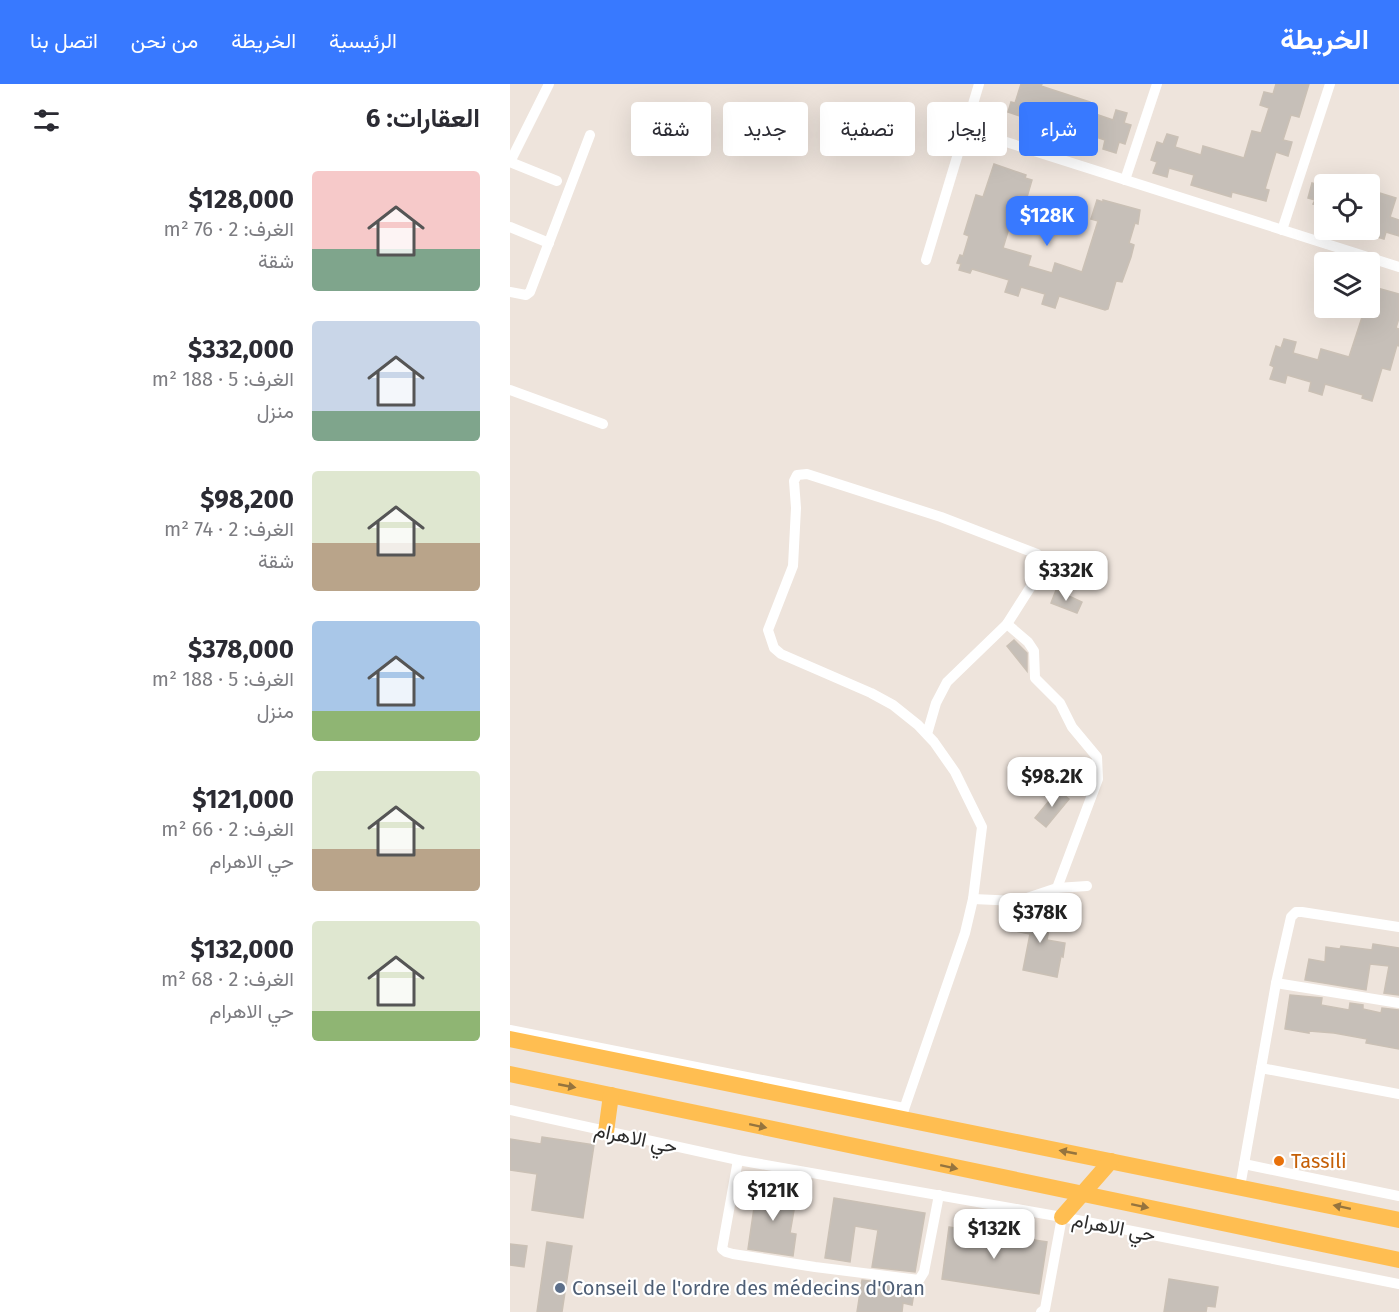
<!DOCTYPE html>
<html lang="ar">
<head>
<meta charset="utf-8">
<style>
  body { margin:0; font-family:"Fira Sans",Vazirmatn,sans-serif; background:#f2f2f3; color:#2b2b33; direction:rtl; height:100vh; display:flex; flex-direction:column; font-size:22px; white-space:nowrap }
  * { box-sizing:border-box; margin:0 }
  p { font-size:20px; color:#7c7c81 }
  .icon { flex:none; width:33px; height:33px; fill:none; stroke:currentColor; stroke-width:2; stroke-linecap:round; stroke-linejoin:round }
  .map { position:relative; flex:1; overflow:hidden; direction:ltr }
  .details { display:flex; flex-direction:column; background:#fff; width:510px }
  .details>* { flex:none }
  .banner { position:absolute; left:18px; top:18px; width:570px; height:54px; direction:rtl; display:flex; gap:12px }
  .controls { position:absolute; left:804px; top:90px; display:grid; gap:12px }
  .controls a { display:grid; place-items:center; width:66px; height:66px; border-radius:6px; background:#fff; box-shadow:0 6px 24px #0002; font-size:30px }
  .price { position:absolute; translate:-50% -51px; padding:0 14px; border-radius:12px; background:#fff; color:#222; font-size:20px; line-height:39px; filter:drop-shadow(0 2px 3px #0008) }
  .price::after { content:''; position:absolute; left:50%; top:36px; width:18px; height:14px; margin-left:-9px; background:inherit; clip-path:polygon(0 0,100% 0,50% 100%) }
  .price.selected { background:#3879ff; color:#fff }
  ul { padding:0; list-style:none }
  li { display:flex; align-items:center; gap:18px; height:150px; padding:0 30px }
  li span { display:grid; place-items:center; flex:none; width:168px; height:120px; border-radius:6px; color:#555 }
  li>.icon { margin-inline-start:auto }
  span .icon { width:72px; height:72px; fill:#fffc; stroke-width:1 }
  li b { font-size:26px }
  h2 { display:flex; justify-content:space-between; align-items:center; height:72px; padding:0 30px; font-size:26px }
  .tag { padding:0 21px; border-radius:6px; background:#fff; box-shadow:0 6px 24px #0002; font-size:21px; line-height:54px }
  .tag.selected { background:#3879ff; color:#fff }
  header { display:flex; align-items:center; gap:36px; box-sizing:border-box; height:84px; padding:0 30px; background:#3879ff; color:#fff }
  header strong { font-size:28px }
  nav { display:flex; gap:33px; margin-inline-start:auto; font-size:21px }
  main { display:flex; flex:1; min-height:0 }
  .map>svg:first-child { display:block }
  .building { fill:#c6bfb8; stroke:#cac0b5; stroke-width:1.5 }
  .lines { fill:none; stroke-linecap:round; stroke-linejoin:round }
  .minor { stroke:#fff; stroke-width:10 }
  .primary { stroke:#ffbe51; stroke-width:16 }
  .oneway { fill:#95743e }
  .food-dot { fill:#e8710a; stroke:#fff; stroke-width:2 }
  .service-dot { fill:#5c6f8a; stroke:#fff; stroke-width:2 }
  .labels { text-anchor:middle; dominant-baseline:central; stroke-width:4.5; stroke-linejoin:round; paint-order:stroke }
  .street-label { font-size:20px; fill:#2b2b2b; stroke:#fff }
  .food-label { font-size:20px; fill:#c56008; stroke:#fff; text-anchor:start }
  .service-label { font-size:20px; fill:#4e5e75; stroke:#fff; text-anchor:start }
</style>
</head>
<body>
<header>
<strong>الخريطة</strong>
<nav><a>الرئيسية</a><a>الخريطة</a><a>من نحن</a><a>اتصل بنا</a></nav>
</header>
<main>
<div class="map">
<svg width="889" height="1228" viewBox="0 0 889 1228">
  <rect width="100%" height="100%" fill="#eee4dc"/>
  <g class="building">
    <path d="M511,0h21l-1,2 49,16 -3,9 26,9 3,-10 11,3 -3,10 7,2 -6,19 -6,-2 -3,11 -13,-4 2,-9 -24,-8 -4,10 -38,-13 1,-6 -32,-11 3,-10 4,1z"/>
    <path d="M766,0h33l-10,33 -8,-2 -8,25 9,2 -4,14 -12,-4 -11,37 4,1 -3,11 -34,-9 -1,5 -40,-12 3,-10 -25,-7 -2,9 -14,-4 4,-11 -6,-2 6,-18 6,2 4,-10 11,3 -3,10 26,8 2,-9 41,12 8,-27 9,2 8,-25 -9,-3 4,-13 9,2z"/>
    <path d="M484,80l32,11 -1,3 7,2 -5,17 -8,-2 -16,53 28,8 -3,10 24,7 3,-10 27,9 16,-51 -7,-2 6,-19 6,2v-2l37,10 -2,14 -3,-1 -6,20 5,2 -3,12 -9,25 -6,-1 -8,28 -3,1 -46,-14 -4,12 -13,-4 3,-10 -24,-7 -3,9 -13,-4 4,-12 -37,-11 -2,4 -11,-3 2,-6 -4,-1 3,-8 3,1 6,-20 -5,-2 12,-39 7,2z"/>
    <path d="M812,91l2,1v31l-11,-3 2,-4 -7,-2 4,-15 7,2z"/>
    <path d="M860,106l26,8 -6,19 9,3v16l-13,-4 -2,7 -14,-4z"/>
    <path d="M860,202l29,8v24l-3,10 3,1v17l-2,-1 -7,25 -8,-2 -10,33 -10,-3 1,-3 -38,-11 -3,11 -13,-4 2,-9 -24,-7 -2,8 -15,-4 4,-12 -4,-2 6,-19 5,2 3,-9 12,3 -3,11 25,7 3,-11 28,8 16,-49h5z"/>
    <path d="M546,506l26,12 -5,11 -26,-10z"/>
    <path d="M504,556l13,13v18l-20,-25z"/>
    <path d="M548,706l11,9 -23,28 -11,-9z"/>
    <path d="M526,824l16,4 -5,28 18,3 -2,14 -2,-1 -4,21 -34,-7 7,-36 -20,-4 2,-10 10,2 1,-6 11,2z"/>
    <path d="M863,860l26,4v47l-15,-2 5,-27 -19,-2 -4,26 -61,-10 4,-21 16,3 1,-15 14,2 1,-3 31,4z"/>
    <path d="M780,911l32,3 -1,7 28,5 1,-7 13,2v4l18,4 1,-5 17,2v39l-33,-6 1,-4 -33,-6 -25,-2v2l-24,-4z"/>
    <path d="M32,1053l52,8 -11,73 -51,-8 5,-36 -27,-4v-31l31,5z"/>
    <path d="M247,1103l40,6 -7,40 6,1 -3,22 -45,-7z"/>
    <path d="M324,1114l91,15 -10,59 -43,-5 6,-37 -23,-4 -5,36 -25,-4z"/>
    <path d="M439,1143l98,15 -8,52 -97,-15z"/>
    <path d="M37,1158l25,4 -10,66h-25z"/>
    <path d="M0,1160l17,2 -3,21 -14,-2z"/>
    <path d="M659,1195l49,8 -3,20 -8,-1 -1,6h-42z"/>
    <path d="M352,1196l53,7 -3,18 -9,-2 -1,9h-45z"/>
  </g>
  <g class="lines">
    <g class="minor">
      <path d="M455,45l434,138"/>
      <path d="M0,78l39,-78"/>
      <path d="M0,78l47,19"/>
      <path d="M615,96l32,-96"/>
      <path d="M0,143l39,16"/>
      <path d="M772,146l48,-146"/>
      <path d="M416,176l53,-176"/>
      <path d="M0,208l16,3 4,-3 60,-157"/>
      <path d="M0,306l93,34"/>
      <path d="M497,540l21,18 6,9 1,27 25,25 12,24 25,30 1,22 -41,109"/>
      <path d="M463,815l45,2 39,-13 30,-2"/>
      <path d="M766,899l123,20"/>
      <path d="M0,946l394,78"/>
      <path d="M751,984l138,26"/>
      <path d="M0,1026l228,50 324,57 337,67"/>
      <path d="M391,1034l64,-185 8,-34 9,-72 -27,-55 -21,-30 -16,-17 -25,-20 -22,-12 -90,-39 -7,-6 -6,-18 25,-64 3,-58 -2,-27 3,-6 10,-1 134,43 96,37c5,6 5,11 3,18l-33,52 -60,58 -11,21 -9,31"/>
      <path d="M228,1076l-16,89 4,3 7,2 82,13 104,13 5,-8 15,-77"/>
      <path d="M734,1080l155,32"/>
      <path d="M730,1103l36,-204 15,-66 5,-5h6l97,15"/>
      <path d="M531,1228l4,-3 17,-92"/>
    </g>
    <g class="primary">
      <path d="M0,955l889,181"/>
      <path d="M0,990l889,186"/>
      <path d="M96,1048l5,-37"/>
      <path d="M552,1133l49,-56"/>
    </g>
  </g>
  <defs><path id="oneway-solid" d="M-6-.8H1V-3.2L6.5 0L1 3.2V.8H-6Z" transform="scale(1.5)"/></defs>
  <g class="oneway">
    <use href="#oneway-solid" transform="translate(57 1002) rotate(11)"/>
    <use href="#oneway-solid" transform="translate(248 1042) rotate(12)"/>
    <use href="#oneway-solid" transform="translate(558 1068) rotate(-169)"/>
    <use href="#oneway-solid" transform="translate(439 1083) rotate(12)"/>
    <use href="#oneway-solid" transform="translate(630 1122) rotate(12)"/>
    <use href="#oneway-solid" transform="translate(832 1123) rotate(-168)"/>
  </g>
  <circle class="food-dot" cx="769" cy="1077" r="6"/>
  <circle class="service-dot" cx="50" cy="1204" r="6"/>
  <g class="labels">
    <g class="street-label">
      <text transform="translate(126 1054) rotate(12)">حي الاهرام</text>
      <text transform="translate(604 1143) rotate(11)">حي الاهرام</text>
    </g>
    <g class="food-label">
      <text x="781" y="1077">Tassili</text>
    </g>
    <g class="service-label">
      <text x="62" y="1204">Conseil de l'ordre des médecins d'Oran</text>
    </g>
  </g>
</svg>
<div class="controls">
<a><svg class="icon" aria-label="locate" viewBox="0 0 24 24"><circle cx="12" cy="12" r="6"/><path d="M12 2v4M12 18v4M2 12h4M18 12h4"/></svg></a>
<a><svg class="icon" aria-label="layers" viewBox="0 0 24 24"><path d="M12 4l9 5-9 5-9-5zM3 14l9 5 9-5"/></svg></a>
</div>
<b class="price selected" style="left:537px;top:163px">$128K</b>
<b class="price" style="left:556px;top:518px">$332K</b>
<b class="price" style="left:542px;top:724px">$98.2K</b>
<b class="price" style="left:530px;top:860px">$378K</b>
<b class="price" style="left:263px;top:1138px">$121K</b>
<b class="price" style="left:484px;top:1176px">$132K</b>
<div class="banner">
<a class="tag selected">شراء</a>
<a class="tag">إيجار</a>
<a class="tag">تصفية</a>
<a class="tag">جديد</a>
<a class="tag">شقة</a>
</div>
</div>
<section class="details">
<h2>العقارات: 6<svg class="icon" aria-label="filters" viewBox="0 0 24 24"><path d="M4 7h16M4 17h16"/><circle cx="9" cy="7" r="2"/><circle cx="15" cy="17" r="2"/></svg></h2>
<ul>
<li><span style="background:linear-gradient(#f6c9c9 65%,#7fa58c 0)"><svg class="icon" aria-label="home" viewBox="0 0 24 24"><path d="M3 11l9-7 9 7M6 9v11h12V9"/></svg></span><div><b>$128,000</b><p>الغرف: 2 · 76 m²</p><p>شقة</p></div></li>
<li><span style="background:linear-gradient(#c9d6e8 75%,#7fa58c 0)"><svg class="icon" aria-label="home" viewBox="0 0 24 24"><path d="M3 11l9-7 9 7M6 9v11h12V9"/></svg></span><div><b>$332,000</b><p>الغرف: 5 · 188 m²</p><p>منزل</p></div></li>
<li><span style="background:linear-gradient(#dfe7d0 60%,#b9a48a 0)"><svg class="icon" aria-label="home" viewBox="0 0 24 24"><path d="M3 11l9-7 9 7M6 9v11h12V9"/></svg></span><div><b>$98,200</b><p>الغرف: 2 · 74 m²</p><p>شقة</p></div></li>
<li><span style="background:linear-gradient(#a9c7e8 75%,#8fb573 0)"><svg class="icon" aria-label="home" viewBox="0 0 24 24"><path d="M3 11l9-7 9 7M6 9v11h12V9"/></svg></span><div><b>$378,000</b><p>الغرف: 5 · 188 m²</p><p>منزل</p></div></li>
<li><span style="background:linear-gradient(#dfe7d0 65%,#b9a48a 0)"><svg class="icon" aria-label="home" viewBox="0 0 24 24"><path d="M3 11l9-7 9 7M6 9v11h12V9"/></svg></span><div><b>$121,000</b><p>الغرف: 2 · 66 m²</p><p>حي الاهرام</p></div></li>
<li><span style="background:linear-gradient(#dfe7d0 75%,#8fb573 0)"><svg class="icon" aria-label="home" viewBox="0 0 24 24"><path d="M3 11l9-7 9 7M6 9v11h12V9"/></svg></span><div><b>$132,000</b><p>الغرف: 2 · 68 m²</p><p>حي الاهرام</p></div></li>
</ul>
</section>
</main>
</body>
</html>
